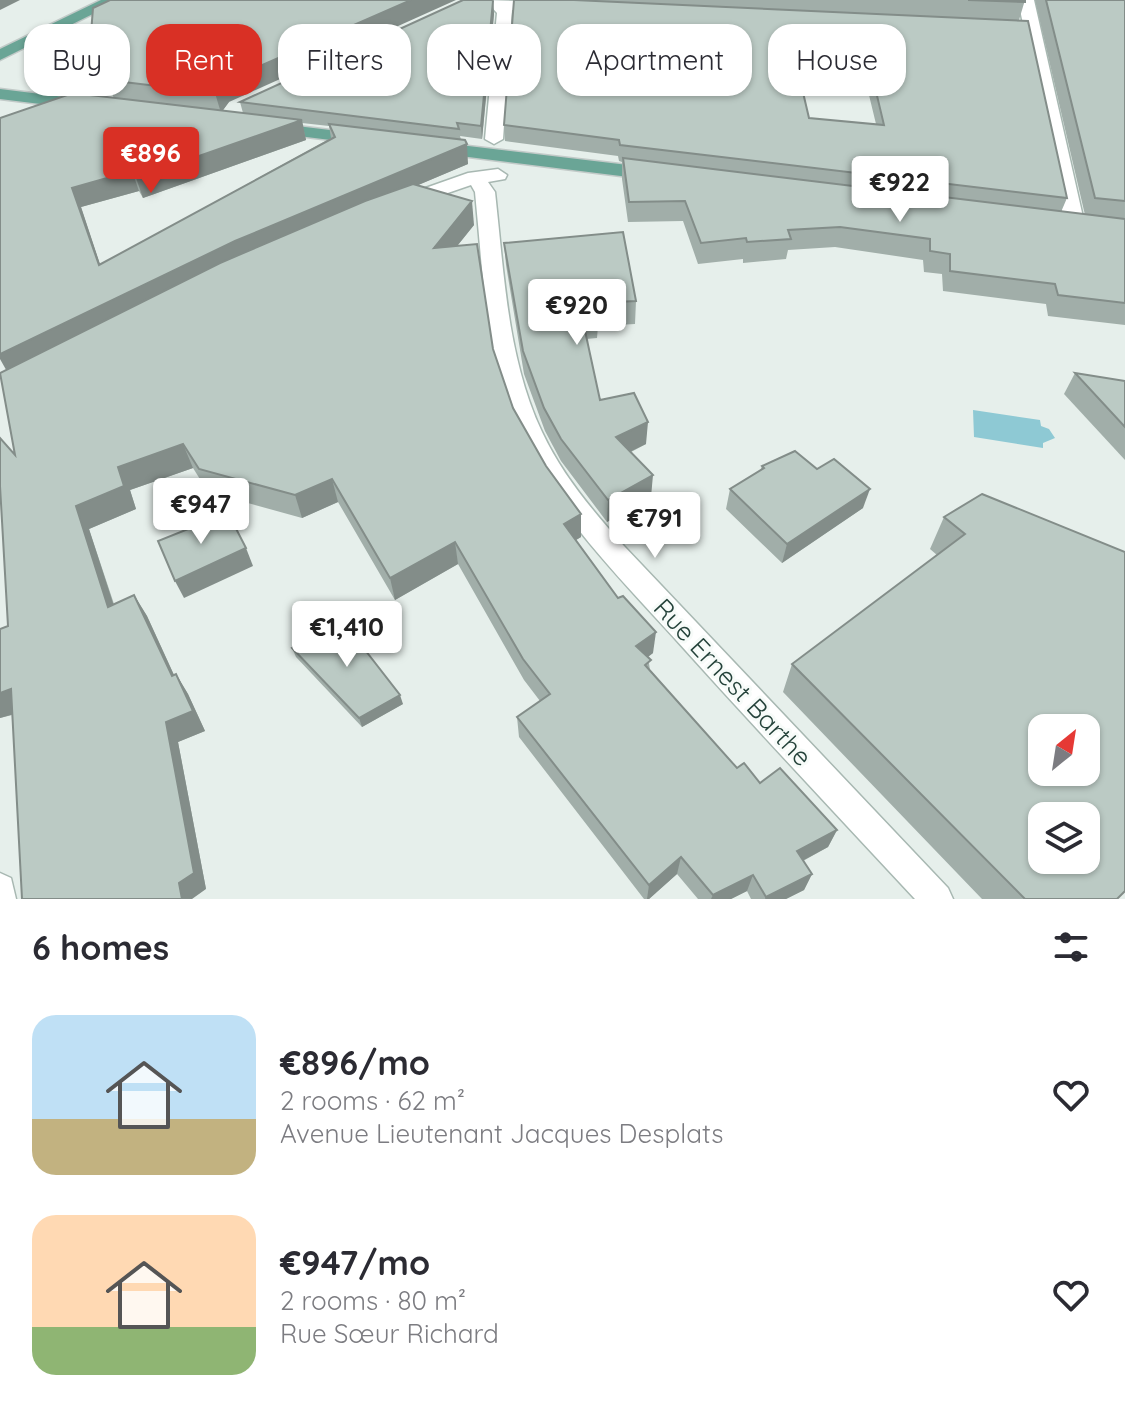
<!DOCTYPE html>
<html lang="en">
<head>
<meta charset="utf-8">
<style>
  body { margin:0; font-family:Quicksand,sans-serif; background:#f7f7f7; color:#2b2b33; height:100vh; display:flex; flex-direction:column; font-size:30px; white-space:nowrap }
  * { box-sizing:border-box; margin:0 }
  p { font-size:26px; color:#7c7c81 }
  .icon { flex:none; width:44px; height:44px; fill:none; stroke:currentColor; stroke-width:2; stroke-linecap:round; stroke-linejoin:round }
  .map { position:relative; height:899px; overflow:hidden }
  .details { display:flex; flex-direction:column; background:#fff; flex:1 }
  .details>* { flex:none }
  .banner { position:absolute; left:24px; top:24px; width:1078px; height:72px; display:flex; gap:16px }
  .needle { width:52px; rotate:30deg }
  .fabs { position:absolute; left:1028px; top:714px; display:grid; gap:16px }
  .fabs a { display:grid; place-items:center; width:72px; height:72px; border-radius:16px; background:#fff; box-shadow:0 2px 6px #0004; font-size:40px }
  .price { position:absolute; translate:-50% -68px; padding:0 18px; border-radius:8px; background:#fff; color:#222; font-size:26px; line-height:52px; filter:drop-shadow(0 2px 4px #0008) }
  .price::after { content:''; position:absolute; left:50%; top:48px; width:24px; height:18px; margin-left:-12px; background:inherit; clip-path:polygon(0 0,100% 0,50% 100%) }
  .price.selected { background:#d93025; color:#fff }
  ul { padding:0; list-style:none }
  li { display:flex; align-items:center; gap:24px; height:200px; padding:0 32px }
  li span { display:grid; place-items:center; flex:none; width:224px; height:160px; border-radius:24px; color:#555 }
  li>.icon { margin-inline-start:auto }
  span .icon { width:96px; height:96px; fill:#fffc; stroke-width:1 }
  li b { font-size:34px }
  h2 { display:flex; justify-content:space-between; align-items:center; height:96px; padding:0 32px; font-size:34px }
  .pill { padding:0 28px; border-radius:24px; background:#fff; box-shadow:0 2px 6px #0004; font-size:28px; line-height:72px }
  .pill.selected { background:#d93025; color:#fff }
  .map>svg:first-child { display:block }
  .water { fill:#8ec9d4 }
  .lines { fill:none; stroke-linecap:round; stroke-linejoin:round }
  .minor-casing { stroke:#a8b8b2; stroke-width:3 }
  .major-casing { stroke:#c2cac8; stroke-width:3 }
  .minor { fill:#fff; fill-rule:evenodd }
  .major { fill:#6aa596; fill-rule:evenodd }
  .wall { fill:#a1aea9; fill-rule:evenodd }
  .shaded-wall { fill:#838d89 }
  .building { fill:#bbcac4; stroke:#838d89; stroke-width:2; fill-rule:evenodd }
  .labels { text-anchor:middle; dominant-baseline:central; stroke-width:6; stroke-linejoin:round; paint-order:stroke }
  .street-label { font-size:26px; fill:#24423a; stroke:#f7fbf9 }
</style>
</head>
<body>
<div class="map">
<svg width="1125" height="899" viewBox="0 0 1125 899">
  <rect width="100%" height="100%" fill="#e6efeb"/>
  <path class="water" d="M973,410l67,10 1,6 8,3 6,9 -12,5v5l-69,-11z"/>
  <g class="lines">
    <defs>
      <g id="minor">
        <path d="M485,0l61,2 8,5 -8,5 -34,-2 -9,129 -9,5 -9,-5 12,-126z"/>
        <path d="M1018,0h16l49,217 -7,9 -15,5 -10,-6 12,-9z"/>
        <path d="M40,32l18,11 -2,3h-12l-10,-6v-6z"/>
        <path d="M498,169l9,6 -2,4 -17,3 7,10c9,80 12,166 47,240 20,43 51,79 82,114l324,342 5,11h-38c-80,-86 -160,-171 -238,-258 -59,-65 -125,-130 -160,-211 -32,-75 -34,-159 -42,-238l-4,-7 -64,22 -10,-6 3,-4 68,-24z"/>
        <path d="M0,873l11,5 5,21h-16z"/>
      </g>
      <g id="major">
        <path d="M101,0h20l-121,60v-11z"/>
        <path d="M0,89l81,10 9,5 -9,5 -81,-10z"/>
        <path d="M272,123l91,11 9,5 -9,5 -97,-12 -3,-4 3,-4z"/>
        <path d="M435,142l218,26 9,6 -9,6 -224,-28 -3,-4z"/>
      </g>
    </defs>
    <use href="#minor" class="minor-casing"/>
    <use href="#major" class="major-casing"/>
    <use href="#minor" class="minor"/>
    <use href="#major" class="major"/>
  </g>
  <g class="wall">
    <path d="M514,0h511l-6,20 48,178 -6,14 24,3 -50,-215h90v325l-77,-9 -2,-12 -103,-13 -1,-17 -18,-2 -1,-12 -88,-13 -47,3 -2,9 -43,4v-4l-45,5 -15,-43 -55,1 -6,-43v-17l-3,-1 -1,-5 -113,-15 -1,-16zM793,54l67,4 16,66 -67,-6z"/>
    <path d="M493,1l1,13 -12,125 -22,-3 8,28 -50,21 56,40 -16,20 55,163 33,58 35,48v23l-5,3 77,113 -5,4 2,13 87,98 100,62 -9,17 -25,14 9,13 -8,16 -18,9h-35l-4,-8 -16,8h-33l-21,-25 -28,25h-5l-125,-162 -2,-20 23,-16 -16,-21 -66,-116 -63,36 -57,-98 -36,16 -94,-26 -15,-24 -63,22 6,19 -47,20 25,75 20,-9 13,21 27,59 2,-1 12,20 17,37 -27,11 28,147 -194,-174 -12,3v-89l8,-3 7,-171 -9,-85 108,-272 -2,-4 -16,-2 -8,-20 5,-64 136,94 -7,9 21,2 -3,-11zM302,123l27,3 2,12 -231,127 -19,-58 58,-16 4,7 163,-58z"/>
    <path d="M504,243l132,58 -1,23 -37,2 -1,12 -11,1 14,61 46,44 -15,8 20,45 -44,25 -46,-61 -16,-30 -21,-57 -18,-109z"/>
    <path d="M1075,373l50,8v79l-61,-66z"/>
    <path d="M762,466l101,42 -81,55 -56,-54 4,-20 30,-18z"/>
    <path d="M982,494l135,405h-135l-199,-207 9,-28 145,-109 -7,-6 14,-32z"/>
    <path d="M292,648l111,56 -41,23 -66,-70z"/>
  </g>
  <g class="shaded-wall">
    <path d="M0,0h20l-20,10z"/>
    <path d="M411,0h45l-227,102 -8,11 -6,-20 8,-11z"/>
    <path d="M493,1l1,13 -12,125 -1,-13z"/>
    <path d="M302,120l4,20 -163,58 -7,-20z"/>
    <path d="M467,144l1,20 -227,96 -232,115 -9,-16v-5l235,-113z"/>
    <path d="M132,171l7,20 -58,16 26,78 -8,-20 -27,-77z"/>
    <path d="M472,201l2,24 -38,47 -2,-24z"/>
    <path d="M648,422l-2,22 -31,15 1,-22z"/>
    <path d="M183,444l10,24 -63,22 6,19 -47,20 32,99 -13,-21 -32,-101 42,-39z"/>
    <path d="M653,475l-2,22 -44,25 1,-22z"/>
    <path d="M332,479l6,23 -36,16 -7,-23z"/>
    <path d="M870,489l-7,19 -81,55 5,-19z"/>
    <path d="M581,514v23l-17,10v-23z"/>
    <path d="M455,542l3,22 -63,36 -5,-22z"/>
    <path d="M246,548l7,18 -69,32 -9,-17z"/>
    <path d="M134,595l13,21 37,81 -12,-21z"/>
    <path d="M656,632l-3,21 -19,14 2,-21z"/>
    <path d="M176,674l12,20 17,37 -27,11 28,147 -14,10h-10l-3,-16 -13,-161z"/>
    <path d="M11,689l17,21 -28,8v-25z"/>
    <path d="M400,695l3,9 -41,23 -3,-9z"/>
    <path d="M837,830l-9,17 -39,21 8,-17z"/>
    <path d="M681,857l-4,17 -28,25h-2l2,-14z"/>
    <path d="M812,874l-8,16 -18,9h-21l1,-2z"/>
    <path d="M753,875l-6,16 -16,8h-20l2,-4z"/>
  </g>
  <g class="building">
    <path d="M110,0h301l-188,82 -8,11 -108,-13 13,-4 -32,-4 5,-64z"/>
    <path d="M463,0h29l1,1 -12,125 -24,-3 2,6 -219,-27z"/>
    <path d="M514,0h60l454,21 39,177 -447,-53 -1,-5 -115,-15zM790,37l74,4 20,84 -75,-7z"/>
    <path d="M968,0h57v2z"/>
    <path d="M1046,0h79v201l-30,-3z"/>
    <path d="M73,93l229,27 -166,58 -4,-7 -60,17 27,77 236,-128 -6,-13 136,16 2,4 -232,97 -235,113v-236z"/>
    <path d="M623,158l502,61v84l-67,-8 -3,-11 -105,-13v-17l-20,-3v-12l-90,-12 -52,3 3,9 -44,3 -1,-4 -45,5 -16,-42 -56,1z"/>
    <path d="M413,184l59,17 -38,47 43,-4 16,105 20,59 33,58 35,48 -17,10 54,74 5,-2 33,36 -20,14 15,14 -6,5 92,103 7,-5 16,20 20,-15 57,62 -40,21 15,23 -46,23 -13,-22 -40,20 -32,-38 -32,28 -132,-168 33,-23 -27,-35 -68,-117 -65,36 -58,-99 -37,16 -96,-26 -16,-25 -65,23 6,19 -48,20 32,101 26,-12 38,81 4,-2 17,37 -27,11 28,151 -15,10 3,16h-160l-11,-210 -11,4v-64l8,-3 -8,-140v-48l15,17 -15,-82 220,-110 145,-62z"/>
    <path d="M623,232l13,69 -42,2 4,13 -16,1 18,83 34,-7 14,29 -32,15 37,38 -45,25 -47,-61 -17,-31 -21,-57 -19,-108z"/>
    <path d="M1075,373l50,8v46z"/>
    <path d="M795,451l22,18 17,-10 36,30 -83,55 -57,-55 34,-21 -2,-2z"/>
    <path d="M982,494l143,58v339l-8,8h-92l-233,-235 173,-130 -21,-17zM1042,728h44v44h-44zM1042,816h44v44h-44z"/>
    <path d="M228,513l18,35 -71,33 -17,-40z"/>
    <path d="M341,619l59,76 -41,23 -67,-70z"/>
  </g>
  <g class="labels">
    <g class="street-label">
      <text transform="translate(733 682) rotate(47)">Rue Ernest Barthe</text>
    </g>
  </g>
</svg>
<div class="fabs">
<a><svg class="needle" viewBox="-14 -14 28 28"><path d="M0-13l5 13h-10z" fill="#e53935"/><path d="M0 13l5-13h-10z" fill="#7c7c81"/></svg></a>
<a><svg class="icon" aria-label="layers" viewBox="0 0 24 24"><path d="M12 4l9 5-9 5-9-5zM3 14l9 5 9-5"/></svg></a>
</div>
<b class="price selected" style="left:151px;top:195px">€896</b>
<b class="price" style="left:900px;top:224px">€922</b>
<b class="price" style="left:577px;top:347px">€920</b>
<b class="price" style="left:201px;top:546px">€947</b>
<b class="price" style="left:655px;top:560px">€791</b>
<b class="price" style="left:347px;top:669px">€1,410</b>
<div class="banner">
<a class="pill">Buy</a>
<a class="pill selected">Rent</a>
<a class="pill">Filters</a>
<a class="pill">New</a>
<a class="pill">Apartment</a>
<a class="pill">House</a>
</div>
</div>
<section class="details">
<h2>6 homes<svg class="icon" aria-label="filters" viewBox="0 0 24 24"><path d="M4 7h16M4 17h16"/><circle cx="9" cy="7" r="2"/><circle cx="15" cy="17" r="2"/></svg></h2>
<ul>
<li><span style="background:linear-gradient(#bfe0f5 65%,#c2b280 0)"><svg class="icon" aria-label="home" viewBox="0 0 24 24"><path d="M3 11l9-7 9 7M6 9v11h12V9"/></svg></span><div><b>€896/mo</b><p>2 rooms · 62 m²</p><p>Avenue Lieutenant Jacques Desplats</p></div><svg class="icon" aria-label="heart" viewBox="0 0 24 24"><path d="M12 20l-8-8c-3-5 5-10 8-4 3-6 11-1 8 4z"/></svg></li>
<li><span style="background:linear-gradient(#ffd9b3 70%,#8fb573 0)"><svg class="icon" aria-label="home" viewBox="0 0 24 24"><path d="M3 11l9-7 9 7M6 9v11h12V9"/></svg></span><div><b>€947/mo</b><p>2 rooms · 80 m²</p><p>Rue Sœur Richard</p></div><svg class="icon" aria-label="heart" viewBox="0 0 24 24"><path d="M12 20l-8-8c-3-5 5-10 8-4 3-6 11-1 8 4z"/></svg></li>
</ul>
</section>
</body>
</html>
